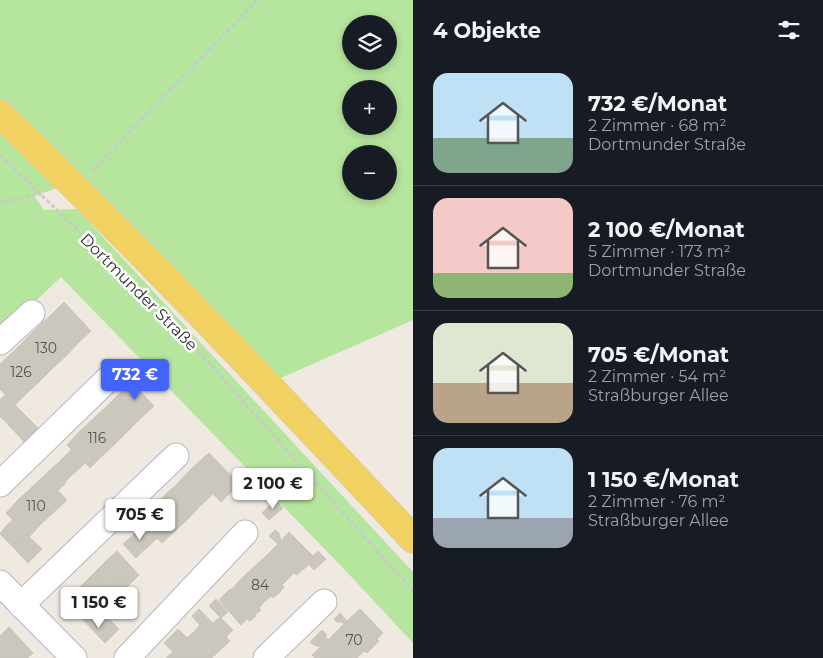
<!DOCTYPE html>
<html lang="de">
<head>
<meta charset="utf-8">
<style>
  body { margin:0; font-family:Montserrat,sans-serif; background:#20242c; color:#f1f3f6; height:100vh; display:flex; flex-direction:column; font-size:19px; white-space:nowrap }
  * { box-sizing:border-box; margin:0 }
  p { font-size:16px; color:#9ea1a6 }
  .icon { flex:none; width:28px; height:28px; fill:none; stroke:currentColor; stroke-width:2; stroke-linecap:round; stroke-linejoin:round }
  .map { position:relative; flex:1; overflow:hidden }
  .details { display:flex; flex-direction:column; background:#171b24; width:410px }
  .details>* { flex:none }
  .fabs { position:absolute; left:342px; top:15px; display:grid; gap:10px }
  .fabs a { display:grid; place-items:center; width:55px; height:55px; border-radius:50%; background:#171b24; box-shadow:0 2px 8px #0003; font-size:25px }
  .price { position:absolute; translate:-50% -42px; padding:0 11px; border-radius:5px; background:#fff; color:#222; font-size:16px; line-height:32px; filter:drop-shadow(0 1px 2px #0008) }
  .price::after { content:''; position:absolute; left:50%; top:30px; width:15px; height:11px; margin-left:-8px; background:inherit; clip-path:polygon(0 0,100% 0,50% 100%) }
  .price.selected { background:#4264fb; color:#fff }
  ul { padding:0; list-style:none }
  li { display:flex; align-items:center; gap:15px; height:125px; padding:0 20px }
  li+li { border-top:1px solid #363941 }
  li span { display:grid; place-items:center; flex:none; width:140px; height:100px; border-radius:15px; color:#555 }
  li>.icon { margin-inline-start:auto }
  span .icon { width:60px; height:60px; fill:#fffc; stroke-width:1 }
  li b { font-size:21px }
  h2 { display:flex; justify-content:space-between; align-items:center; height:60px; padding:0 20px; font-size:21px }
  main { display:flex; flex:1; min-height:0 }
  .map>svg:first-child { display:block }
  .green { fill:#b6e59e; fill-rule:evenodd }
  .building { fill:#cbc7bf; stroke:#cbc5ba }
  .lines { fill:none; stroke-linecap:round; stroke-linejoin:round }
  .minor-casing { stroke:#b4b7c1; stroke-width:27 }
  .major-casing { stroke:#c9c9c9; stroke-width:29 }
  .path { stroke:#c9c9c9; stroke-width:3; stroke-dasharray:4 2.5; stroke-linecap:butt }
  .minor { stroke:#fff; stroke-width:25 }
  .major { stroke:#f2d163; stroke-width:28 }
  .labels { text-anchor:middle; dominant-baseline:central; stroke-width:5; stroke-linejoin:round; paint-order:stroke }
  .number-label { font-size:14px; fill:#555452 }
  .street-label { font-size:16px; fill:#2e2e2e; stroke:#fff }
</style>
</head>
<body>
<main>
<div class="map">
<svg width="413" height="658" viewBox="0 0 413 658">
  <rect width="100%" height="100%" fill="#efe9e1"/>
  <path class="green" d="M0,0h413v320l-146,64 -195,-201 -38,13 10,14 33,-1 336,363v71l-69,-74 -283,-292 -61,58zM351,24h38v37h-38zM351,89h38v37h-38zM351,154h38v37h-38z"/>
  <g class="building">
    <path d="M64,302l27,29 -13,12 -27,-28z"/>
    <path d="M51,315l27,28 -12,13 -28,-29z"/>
    <path d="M38,327l28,29 -13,12 -27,-29z"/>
    <path d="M26,339l27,29 -12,12 -28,-28z"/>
    <path d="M13,352l28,28 -13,12 -28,-28z"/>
    <path d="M0,364l28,28 -13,13 -15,-16z"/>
    <path d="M131,382l23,24 -14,13 -23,-23z"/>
    <path d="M5,395l7,6 -12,12v-13z"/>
    <path d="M117,396l23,23 -12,12 -23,-23z"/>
    <path d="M12,401l6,7 -13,13 -5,-4v-4z"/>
    <path d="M18,408l7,7 -14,13 -6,-7z"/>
    <path d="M105,408l23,23 -13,13 -23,-24z"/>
    <path d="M25,415l6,6 -13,14 -7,-7z"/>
    <path d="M92,420l23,24 -13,12 -23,-24z"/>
    <path d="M31,421l7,7 -14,14 -6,-7z"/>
    <path d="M79,432l23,24 -12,12 -23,-23z"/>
    <path d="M71,450l14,13 -7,7 -13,-14z"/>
    <path d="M209,453l30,31 -18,18 -8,-8 12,-12 -22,-24z"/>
    <path d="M65,456l13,14 -7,6 -13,-13z"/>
    <path d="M203,458l22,24 -12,12 -23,-24z"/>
    <path d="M58,463l13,13 -7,7 -13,-14z"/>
    <path d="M51,469l14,15 -7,6 -14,-14z"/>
    <path d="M190,470l23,24 -13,12 -22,-23z"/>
    <path d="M44,476l23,24 -13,12 -23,-24z"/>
    <path d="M178,483l22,23 -12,13 -23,-24z"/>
    <path d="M31,488l23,24 -13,12 -23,-24z"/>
    <path d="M165,495l23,24 -13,12 -23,-23z"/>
    <path d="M18,500l23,24 -12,13 -23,-24z"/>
    <path d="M276,500l7,8 -14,12 -7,-7z"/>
    <path d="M152,508l23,23 -13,12 -23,-23z"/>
    <path d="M13,520l13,14 -7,6 -13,-14z"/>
    <path d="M144,524l13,14 -7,7 -13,-14z"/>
    <path d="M6,526l13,14 -6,7 -13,-13z"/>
    <path d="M275,530l4,3 2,8 -3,3 -9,-8z"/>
    <path d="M137,531l13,14 -7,6 -13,-13z"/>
    <path d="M289,532l24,24 -6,6 2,2 -6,6 -25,-26z"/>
    <path d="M26,534l16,15 -7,7 -16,-16z"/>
    <path d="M130,538l13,13 -7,7 -13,-14z"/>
    <path d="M19,540l16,16 -7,7 -15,-16z"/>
    <path d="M278,544l24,26 -5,5 -3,-2 -6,6 -22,-23z"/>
    <path d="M117,551l22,24 -12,12 -23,-24z"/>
    <path d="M318,551l8,8 -12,11 -7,-8z"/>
    <path d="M266,556l22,23 -6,6 2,2 -5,6 -25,-26z"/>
    <path d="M104,563l23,24 -13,12 -23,-23z"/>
    <path d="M254,567l25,26 -6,5 -2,-2 -6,5 -23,-23z"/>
    <path d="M91,576l23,23 -13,12 -22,-23z"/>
    <path d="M242,578l23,23 -6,7 2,2 -6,5 -24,-25z"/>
    <path d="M79,588l20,21 -7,7 -20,-21z"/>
    <path d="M230,589l26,27 -6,5 -3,-2 -6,6 -22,-25z"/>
    <path d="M72,595l20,21 -7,6 -20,-20z"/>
    <path d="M216,599l12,13 -7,6 -12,-12z"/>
    <path d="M99,609l20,20 -7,7 -20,-20z"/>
    <path d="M199,609l31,32 -14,13 -22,-22 6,-7 -8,-9z"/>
    <path d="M360,609l23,24 -6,6 2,2 -6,6 -26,-26z"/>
    <path d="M340,613l7,8 -3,3 -2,-2h-5l-3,-3z"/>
    <path d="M92,616l20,20 -7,7 -20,-21z"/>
    <path d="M220,617l13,13 -7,7 -13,-14z"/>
    <path d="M347,621l26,26 -6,6 -3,-2 -5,5 -23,-24z"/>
    <path d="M9,627l12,13 -18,18h-3v-22z"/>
    <path d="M178,629l9,9 7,-6 22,22 -4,4h-19l-22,-22z"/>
    <path d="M322,630l4,4v4l2,2 -4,4 -8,-8z"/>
    <path d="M336,632l23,24 -2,2h-19l-14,-14z"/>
    <path d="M171,636l22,22h-27l7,-6 -9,-9z"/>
    <path d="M316,636l8,8 -4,3 -6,-2 -4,-3z"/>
    <path d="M21,640l12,13 -5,5h-25z"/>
    <path d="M324,644l14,14h-23l-3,-3z"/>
  </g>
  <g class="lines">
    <defs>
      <g id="minor">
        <path d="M0,342l32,-29"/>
        <path d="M0,484l108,-105"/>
        <path d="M0,583l74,75"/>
        <path d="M21,605l155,-149"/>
        <path d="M127,658l118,-125"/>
        <path d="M266,658l58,-56"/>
      </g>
      <path id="major" d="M0,114c142,136 278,281 413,425"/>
    </defs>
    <use href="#minor" class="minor-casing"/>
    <use href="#major" class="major-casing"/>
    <g class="path">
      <path d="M0,155l127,123 81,84 205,229"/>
      <path d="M92,172l57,-61 109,-111"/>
      <path d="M0,203l41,-9"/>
    </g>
    <use href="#minor" class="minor"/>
    <use href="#major" class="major"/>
  </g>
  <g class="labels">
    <g class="number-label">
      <text x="46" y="348">130</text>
      <text x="21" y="372">126</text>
      <text x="97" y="438">116</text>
      <text x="36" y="506">110</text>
      <text x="260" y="585">84</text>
      <text x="354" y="640">70</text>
    </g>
    <g class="street-label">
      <text transform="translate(139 292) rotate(45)">Dortmunder Straße</text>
    </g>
  </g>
</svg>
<div class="fabs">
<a><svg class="icon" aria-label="layers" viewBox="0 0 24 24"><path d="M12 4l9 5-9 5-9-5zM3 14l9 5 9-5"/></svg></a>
<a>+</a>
<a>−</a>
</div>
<b class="price selected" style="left:135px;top:401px">732 €</b>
<b class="price" style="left:273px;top:510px">2 100 €</b>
<b class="price" style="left:140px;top:541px">705 €</b>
<b class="price" style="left:99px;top:629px">1 150 €</b>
</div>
<section class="details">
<h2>4 Objekte<svg class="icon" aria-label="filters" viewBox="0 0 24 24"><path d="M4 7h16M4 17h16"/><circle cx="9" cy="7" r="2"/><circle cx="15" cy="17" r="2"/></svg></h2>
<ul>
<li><span style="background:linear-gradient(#bfe0f5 65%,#7fa58c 0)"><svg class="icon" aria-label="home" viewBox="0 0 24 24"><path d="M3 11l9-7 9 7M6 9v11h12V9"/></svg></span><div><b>732 €/Monat</b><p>2 Zimmer · 68 m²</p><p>Dortmunder Straße</p></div></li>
<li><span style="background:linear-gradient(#f6c9c9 75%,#8fb573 0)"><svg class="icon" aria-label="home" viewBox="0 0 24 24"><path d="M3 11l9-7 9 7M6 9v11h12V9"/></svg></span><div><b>2 100 €/Monat</b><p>5 Zimmer · 173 m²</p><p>Dortmunder Straße</p></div></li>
<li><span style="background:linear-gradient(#dfe7d0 60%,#b9a48a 0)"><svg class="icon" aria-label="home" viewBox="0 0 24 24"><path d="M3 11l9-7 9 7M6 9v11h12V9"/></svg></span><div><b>705 €/Monat</b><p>2 Zimmer · 54 m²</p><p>Straßburger Allee</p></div></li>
<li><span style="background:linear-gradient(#bfe0f5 70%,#9aa5b1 0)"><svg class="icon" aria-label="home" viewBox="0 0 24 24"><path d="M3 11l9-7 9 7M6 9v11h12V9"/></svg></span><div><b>1 150 €/Monat</b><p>2 Zimmer · 76 m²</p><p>Straßburger Allee</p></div></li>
</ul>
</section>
</main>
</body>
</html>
